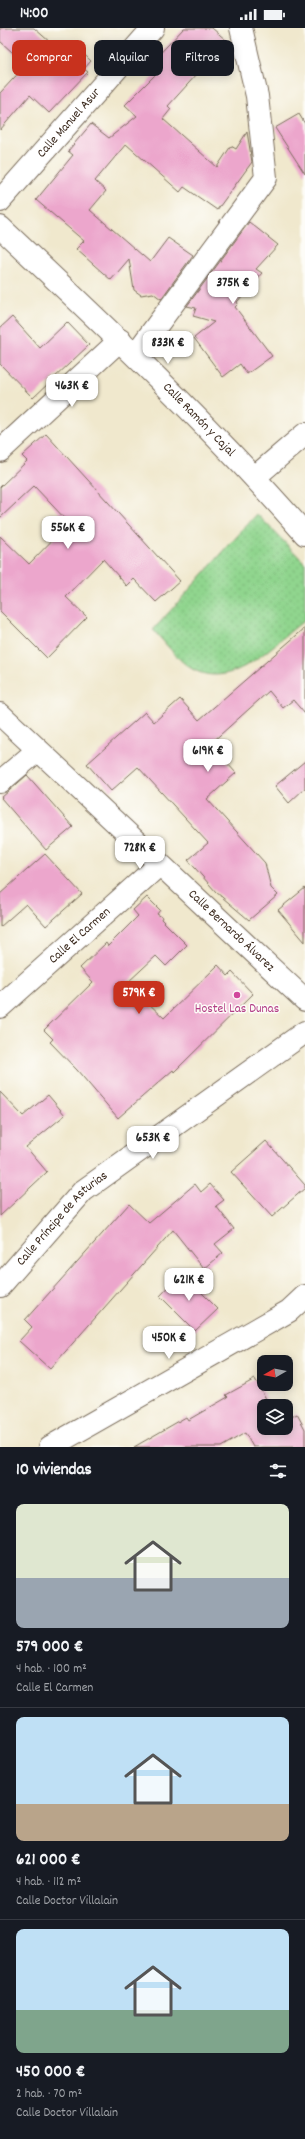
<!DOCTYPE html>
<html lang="es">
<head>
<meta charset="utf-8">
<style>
  body { margin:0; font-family:Dekko,sans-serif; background:#242831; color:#f1f3f6; height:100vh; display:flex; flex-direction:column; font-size:15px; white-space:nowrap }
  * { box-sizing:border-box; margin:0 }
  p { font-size:13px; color:#9ea1a6 }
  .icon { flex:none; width:22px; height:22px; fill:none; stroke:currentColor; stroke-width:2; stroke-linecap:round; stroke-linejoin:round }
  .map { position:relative; height:1419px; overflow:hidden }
  .drawer { display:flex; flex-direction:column; background:#171b24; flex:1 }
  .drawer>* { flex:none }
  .guide { position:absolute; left:12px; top:12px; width:281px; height:36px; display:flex; gap:8px }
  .needle { width:26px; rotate:261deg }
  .controls { position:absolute; left:257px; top:1327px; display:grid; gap:8px }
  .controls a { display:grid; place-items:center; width:36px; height:36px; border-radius:8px; background:#171b24; box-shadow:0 2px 10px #0003; font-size:20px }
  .price { position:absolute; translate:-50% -34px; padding:0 9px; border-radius:8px; background:#fff; color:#222; font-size:13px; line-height:26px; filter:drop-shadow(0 1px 2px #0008) }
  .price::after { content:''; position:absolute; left:50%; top:24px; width:12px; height:9px; margin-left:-6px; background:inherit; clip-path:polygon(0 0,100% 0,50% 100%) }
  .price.current { background:#c8321e; color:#fff }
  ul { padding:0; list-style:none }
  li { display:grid; align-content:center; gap:8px; height:212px; padding:0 16px }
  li+li { border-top:1px solid #363941 }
  li span { display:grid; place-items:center; height:124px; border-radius:8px; color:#555 }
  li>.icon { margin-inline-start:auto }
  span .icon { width:72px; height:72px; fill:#fffc; stroke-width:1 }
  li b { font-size:17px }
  h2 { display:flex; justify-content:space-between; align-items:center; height:48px; padding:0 16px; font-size:17px }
  .chip { padding:0 14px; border-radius:8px; background:#171b24; box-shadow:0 2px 10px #0003; font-size:14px; line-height:36px }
  .chip.current { background:#c8321e; color:#fff }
  .status { display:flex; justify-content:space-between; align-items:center; height:28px; padding:0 20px; background:#171b24; direction:ltr }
  .status svg { height:11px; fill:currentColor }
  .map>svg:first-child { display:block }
  .park { fill:url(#park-dots); stroke:#668056 }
  .building { fill:#eca6cc }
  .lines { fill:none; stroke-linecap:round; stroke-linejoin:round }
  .minor-casing { stroke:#7a6c5b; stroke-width:24 }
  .minor { stroke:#fff; stroke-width:22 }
  .hotel-dot { fill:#d1479c; stroke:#fdfcf7; stroke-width:1.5 }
  .labels { text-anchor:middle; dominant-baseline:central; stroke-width:3; stroke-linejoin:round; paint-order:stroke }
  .street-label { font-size:13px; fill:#3b2a1e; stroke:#fdfcf7 }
  .hotel-label { font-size:13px; fill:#b23c85; stroke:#fdfcf7 }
</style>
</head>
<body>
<div class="status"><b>14:00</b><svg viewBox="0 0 49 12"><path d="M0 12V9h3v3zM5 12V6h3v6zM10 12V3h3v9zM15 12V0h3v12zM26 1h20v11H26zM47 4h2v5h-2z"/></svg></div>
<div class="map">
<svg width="305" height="1419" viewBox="0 0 305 1419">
  <defs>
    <pattern id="park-dots" width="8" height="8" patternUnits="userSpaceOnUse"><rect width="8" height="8" fill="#90d58e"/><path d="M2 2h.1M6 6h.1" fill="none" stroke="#7db77a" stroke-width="1.8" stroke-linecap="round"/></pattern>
  </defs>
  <rect width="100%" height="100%" fill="#fdfcf7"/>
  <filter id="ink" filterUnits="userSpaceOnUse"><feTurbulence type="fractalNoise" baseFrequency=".025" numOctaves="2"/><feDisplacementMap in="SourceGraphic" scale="8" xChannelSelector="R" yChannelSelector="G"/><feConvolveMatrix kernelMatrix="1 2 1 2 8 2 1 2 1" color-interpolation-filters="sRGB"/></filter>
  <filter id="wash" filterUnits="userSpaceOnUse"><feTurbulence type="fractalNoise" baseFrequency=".012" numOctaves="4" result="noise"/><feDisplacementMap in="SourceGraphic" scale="16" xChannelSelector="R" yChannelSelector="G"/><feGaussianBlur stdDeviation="0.9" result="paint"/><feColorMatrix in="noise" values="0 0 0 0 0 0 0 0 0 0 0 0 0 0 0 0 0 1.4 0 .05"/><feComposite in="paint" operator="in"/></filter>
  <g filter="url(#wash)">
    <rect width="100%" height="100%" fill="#f0e8cd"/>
    <path class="park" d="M257,486l48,49v57c-31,22 -73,75 -116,47 -12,-8 -26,-27 -36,-37z"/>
    <g id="blocks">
      <g class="building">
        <path d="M0,0h34l25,22 3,-3 3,2 6,-7 20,19 -7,8 4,3 -39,41 -19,-18 -30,35v-37l26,-28 -26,-24z"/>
        <path d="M184,0h28l15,13 -59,65 3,3 -8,10 54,48 14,-21 5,3 11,-17 5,30 -35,48 -33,-23 -4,5 -54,-48 -31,37 11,10 -16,19 60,52 18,-24 25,17 -32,44 -8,-6 -12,2 -7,-5 -5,-31 -18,21 -35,-31 8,-8 -48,-41 37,-45 -5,-4 23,-27 18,14 28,-22 -12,-11 34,-34 -9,-7z"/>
        <path d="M299,86l6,10v50l-30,-46z"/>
        <path d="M249,194l29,23 -22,24 6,4 -25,29 1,2 -3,3 37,49 -25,18 -7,-10 -17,13 -29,-39 20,-16 -21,-6 3,-8 -9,-2z"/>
        <path d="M12,289l28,31 27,-26 22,23 -56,53 -33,-34v-36z"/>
        <path d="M46,406l134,147 -24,21 -22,-23 -7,7 -24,-27 -37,38 21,20 -40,41 -47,-47v-75l29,28 40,-41 -35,-37 -34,32v-31l27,-26 -5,-5z"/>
        <path d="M305,600v86l-12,-14 -10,8 -14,-17 -59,53 26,29 -29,26 58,64 6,25 7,7 -29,25 -33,-28 -28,-32 20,-17 -70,-76 -27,24 -24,-27 58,-52 9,10 26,-23 19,21z"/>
        <path d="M305,733v27l-16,15 -14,-17z"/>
        <path d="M27,747l46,52 -27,23 -45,-52z"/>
        <path d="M45,826l37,40 -36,32 -20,-22 -26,23v-33z"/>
        <path d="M305,860v54l-27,-32z"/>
        <path d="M147,869l13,13 -3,4 5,3 -1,2 26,26 -21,21 -10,-10 -29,27 37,35 54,-53 10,11 4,-4 21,22 -79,78 -1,-2 -55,48 -41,-48 -27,-28 3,-3 -9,-9 49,-48 -13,-14 26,-25 2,3 30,-30 -5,-6z"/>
        <path d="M0,1064l23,24 25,-21 17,20 -39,32 21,25 -47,44z"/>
        <path d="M266,1113l39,44v3l-33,29 -41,-45z"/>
        <path d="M195,1156l6,8 9,-8 14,16 -8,6 18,23 -19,15 8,9 -19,16 -31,-39 -123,139 -31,-28 13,-14 -7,-7 104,-116 20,19z"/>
        <path d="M182,1245l36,36 -23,22 -35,-35z"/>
        <path d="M255,1351l15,27h-6v22h22v-8l11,-6 8,15v18h-52l-8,-14 -24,14h-87l52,-30 2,3 40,-23 -2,-2z"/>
      </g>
    </g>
  </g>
  <g filter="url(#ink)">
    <use href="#blocks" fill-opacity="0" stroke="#7a6c5b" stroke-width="1"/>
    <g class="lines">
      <defs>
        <g id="minor">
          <path id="s1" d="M0,173l153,-173"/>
          <path id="s2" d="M0,199c105,99 210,198 305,307"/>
          <path d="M135,327l131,-177 -9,-82 -16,-68"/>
          <path d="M0,423l120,-111"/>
          <path d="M255,449l50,-43"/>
          <path id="s3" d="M0,686l305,286"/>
          <path d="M0,754l38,-32"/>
          <path id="s4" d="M0,979l159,-142"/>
          <path id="s5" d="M0,1258l83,-95 222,-159"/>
          <path d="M50,1419l239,-136 16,-15"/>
        </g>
      </defs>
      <use href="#minor" class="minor-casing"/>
      <use href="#minor" class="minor"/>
    </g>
  </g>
  <circle class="hotel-dot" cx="237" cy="967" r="4"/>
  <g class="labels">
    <g class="street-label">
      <text stroke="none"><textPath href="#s1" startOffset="104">Calle Manuel Asur</textPath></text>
      <text stroke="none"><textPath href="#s2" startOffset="277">Calle Ramón y Cajal</textPath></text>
      <text stroke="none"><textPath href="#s3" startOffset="317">Calle Bernardo Álvarez</textPath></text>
      <text stroke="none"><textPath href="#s4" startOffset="107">Calle El Carmen</textPath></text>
      <text stroke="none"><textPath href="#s5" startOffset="92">Calle Príncipe de Asturias</textPath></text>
    </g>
    <g class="hotel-label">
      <text x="237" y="981">Hostel Las Dunas</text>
    </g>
  </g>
</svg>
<div class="controls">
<a><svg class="needle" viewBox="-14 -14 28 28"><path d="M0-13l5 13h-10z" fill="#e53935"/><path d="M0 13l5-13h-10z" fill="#9ea1a6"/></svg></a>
<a><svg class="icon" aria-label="layers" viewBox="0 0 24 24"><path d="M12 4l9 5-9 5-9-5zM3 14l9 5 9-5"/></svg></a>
</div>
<b class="price" style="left:233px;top:277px">375K €</b>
<b class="price" style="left:168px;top:337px">833K €</b>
<b class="price" style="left:72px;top:380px">463K €</b>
<b class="price" style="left:68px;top:522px">556K €</b>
<b class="price" style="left:208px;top:745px">619K €</b>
<b class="price" style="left:140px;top:842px">728K €</b>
<b class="price current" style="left:139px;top:987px">579K €</b>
<b class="price" style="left:153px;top:1132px">653K €</b>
<b class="price" style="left:189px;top:1274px">621K €</b>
<b class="price" style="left:169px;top:1332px">450K €</b>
<div class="guide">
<a class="chip current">Comprar</a>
<a class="chip">Alquilar</a>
<a class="chip">Filtros</a>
</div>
</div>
<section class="drawer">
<h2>10 viviendas<svg class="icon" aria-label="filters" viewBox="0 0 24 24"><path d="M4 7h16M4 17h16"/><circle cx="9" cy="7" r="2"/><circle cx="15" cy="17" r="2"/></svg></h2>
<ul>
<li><span style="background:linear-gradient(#dfe7d0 60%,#9aa5b1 0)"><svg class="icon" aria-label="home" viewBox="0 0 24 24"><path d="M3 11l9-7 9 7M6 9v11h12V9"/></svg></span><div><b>579 000 €</b><p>4 hab. · 100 m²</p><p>Calle El Carmen</p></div></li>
<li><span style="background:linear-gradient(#bfe0f5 70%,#b9a48a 0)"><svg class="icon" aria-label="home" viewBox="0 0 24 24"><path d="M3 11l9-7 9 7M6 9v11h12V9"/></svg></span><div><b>621 000 €</b><p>4 hab. · 112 m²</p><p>Calle Doctor Villalain</p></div></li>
<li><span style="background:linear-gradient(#bfe0f5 65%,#7fa58c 0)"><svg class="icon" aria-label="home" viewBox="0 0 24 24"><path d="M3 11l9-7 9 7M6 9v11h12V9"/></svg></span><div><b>450 000 €</b><p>2 hab. · 70 m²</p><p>Calle Doctor Villalain</p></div></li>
</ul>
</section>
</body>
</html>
